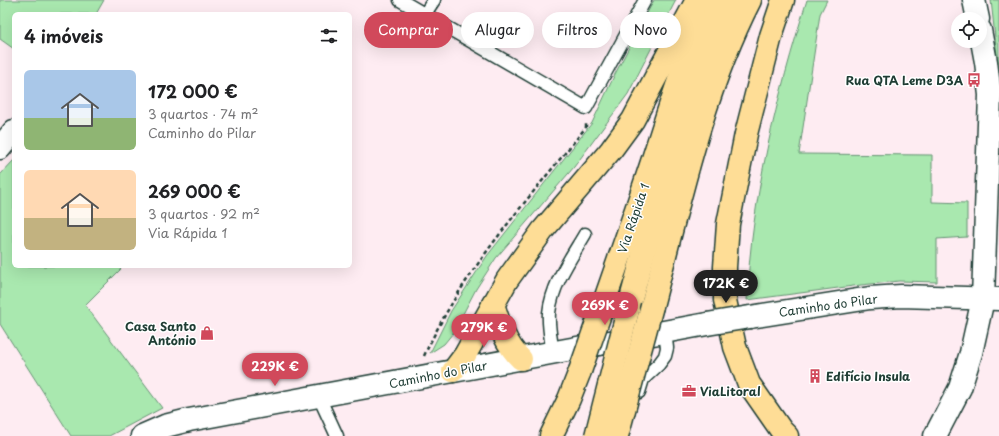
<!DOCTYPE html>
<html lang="pt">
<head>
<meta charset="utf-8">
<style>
  body { margin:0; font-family:"Playpen Sans",sans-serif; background:#f6f6f6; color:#202124; height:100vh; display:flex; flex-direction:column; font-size:15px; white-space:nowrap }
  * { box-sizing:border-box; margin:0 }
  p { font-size:13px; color:#757577 }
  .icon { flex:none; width:22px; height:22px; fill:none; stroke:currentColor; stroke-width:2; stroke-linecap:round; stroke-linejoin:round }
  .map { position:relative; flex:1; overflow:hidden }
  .side { position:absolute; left:12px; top:12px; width:340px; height:256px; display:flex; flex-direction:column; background:#fff; border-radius:6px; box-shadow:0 4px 16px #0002 }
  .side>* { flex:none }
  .hud { position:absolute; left:364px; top:12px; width:380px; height:36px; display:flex; gap:8px }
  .controls { position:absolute; left:951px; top:12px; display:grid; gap:8px }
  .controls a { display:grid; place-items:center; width:36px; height:36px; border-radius:50%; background:#fff; box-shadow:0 4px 16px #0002; font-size:20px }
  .price { position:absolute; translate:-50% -34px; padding:0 9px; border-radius:14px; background:#d1495b; color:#fff; font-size:13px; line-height:26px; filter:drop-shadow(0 1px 2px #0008) }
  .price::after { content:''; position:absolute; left:50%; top:24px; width:12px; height:9px; margin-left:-6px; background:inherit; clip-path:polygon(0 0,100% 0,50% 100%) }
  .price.active { background:#222; color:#fff }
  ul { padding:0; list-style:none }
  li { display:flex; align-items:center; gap:12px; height:100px; padding:0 12px }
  li span { display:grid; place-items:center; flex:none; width:112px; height:80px; border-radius:6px; color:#555 }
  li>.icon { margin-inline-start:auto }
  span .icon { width:48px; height:48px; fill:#fffc; stroke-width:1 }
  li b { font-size:17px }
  h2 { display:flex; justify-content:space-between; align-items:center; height:48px; padding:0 12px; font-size:17px }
  .pill { padding:0 14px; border-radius:18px; background:#fff; box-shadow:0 4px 16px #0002; font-size:14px; line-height:36px }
  .pill.active { background:#d1495b; color:#fff }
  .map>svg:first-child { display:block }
  .green { fill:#a9e8af; stroke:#649272 }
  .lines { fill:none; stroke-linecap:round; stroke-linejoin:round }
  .lane-casing { stroke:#1f3d34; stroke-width:15 }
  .street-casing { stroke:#1f3d34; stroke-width:25 }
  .secondary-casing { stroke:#1f3d34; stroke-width:25 }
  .highway-casing { stroke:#1f3d34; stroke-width:25 }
  .path { stroke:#1f3d34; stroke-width:2.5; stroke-dasharray:4 3; stroke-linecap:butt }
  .lane { stroke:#fff; stroke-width:12 }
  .street { stroke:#fff; stroke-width:22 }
  .secondary { stroke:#fff; stroke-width:22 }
  .highway { stroke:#fedd96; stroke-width:22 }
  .secondary-bridge-casing { stroke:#1f3d34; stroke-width:25; stroke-linecap:butt }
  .highway-bridge-casing { stroke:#1f3d34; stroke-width:25; stroke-linecap:butt }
  .secondary-bridge { stroke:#fff; stroke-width:22 }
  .highway-bridge { stroke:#fedd96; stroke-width:22 }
  .labels { text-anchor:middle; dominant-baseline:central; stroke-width:3; stroke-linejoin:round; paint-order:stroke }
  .poi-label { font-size:12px; font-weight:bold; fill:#1f3d34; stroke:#fff; text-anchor:end }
  .street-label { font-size:12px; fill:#1f3d34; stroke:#fff }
</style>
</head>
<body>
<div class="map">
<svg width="999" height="436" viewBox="0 0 999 436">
  <rect width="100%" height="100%" fill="#feecf2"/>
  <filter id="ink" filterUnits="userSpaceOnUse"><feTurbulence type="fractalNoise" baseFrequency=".025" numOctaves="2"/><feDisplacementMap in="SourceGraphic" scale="8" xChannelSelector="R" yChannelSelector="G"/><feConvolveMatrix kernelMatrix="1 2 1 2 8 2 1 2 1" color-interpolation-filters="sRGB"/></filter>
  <g filter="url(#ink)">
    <g class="green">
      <path d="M0,0h104l-8,14h-82v35l-14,-10z"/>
      <path d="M654,0h22l-48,94 -54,73 -78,91 -20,31 -23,44 -9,11 -14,9 21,-42 36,-55 105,-133 23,-49z"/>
      <path d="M807,0h20l-7,14 -21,140 133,1v47l35,1v34l-30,2v43l-38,-1 -38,4 -114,15c4,-101 30,-204 60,-300z"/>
      <path d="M991,0h8v74z"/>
      <path d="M14,160v106h104l3,3 -36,36 77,103 -53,28h-38l-71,-112v-149z"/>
    </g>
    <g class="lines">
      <defs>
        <g id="lane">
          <path d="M400,0l186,108 59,-108"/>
          <path d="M424,15l10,-15"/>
          <path d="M553,353c-2,-13 -5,-27 -4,-40 3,-29 22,-55 36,-79"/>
          <path d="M639,392l4,-13 16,-15 6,-8 2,-8 -2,-16"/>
          <path d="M319,397l18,39"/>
        </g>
        <path id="street" d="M0,148l14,-17"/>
        <g id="secondary">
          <path d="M974,0l4,19"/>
          <path d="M750,317l120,-19 31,-2 98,3"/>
          <path d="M142,436l23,-10 24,-6 518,-96"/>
          <path d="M935,436l25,-48 11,-35 12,-54 7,-204 -4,-33 -6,-32"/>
        </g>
        <g id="highway">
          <path d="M783,0l-12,36 -25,98 -18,90 -3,43v33l10,47 14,37 32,46 6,6"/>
          <path d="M493,304c6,19 12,40 28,55"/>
          <path d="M652,306c27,-103 49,-210 98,-306"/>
          <path d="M628,310l52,-190 37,-95 12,-25"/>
          <path d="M600,314c18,-52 36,-103 53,-155 17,-54 34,-108 60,-159"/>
          <path d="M453,371l12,-16 42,-75 36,-50 68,-80 22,-30 64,-120"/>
          <path d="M551,436l18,-37 11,-28"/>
        </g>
      </defs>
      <use href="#lane" class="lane-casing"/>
      <use href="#street" class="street-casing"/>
      <use href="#secondary" class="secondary-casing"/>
      <use href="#highway" class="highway-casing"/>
      <path class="path" d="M424,356c39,-86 104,-156 162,-229v-4"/>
      <use href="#lane" class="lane"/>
      <use href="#street" class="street"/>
      <use href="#secondary" class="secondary"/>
      <use href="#highway" class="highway"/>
      <defs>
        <path id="secondary-bridge" d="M707,324l43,-7"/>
        <g id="highway-bridge">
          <path d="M580,371l20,-57"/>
          <path d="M596,436l32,-126"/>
          <path d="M617,436l35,-130"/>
        </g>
      </defs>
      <use href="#secondary-bridge" class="secondary-bridge-casing"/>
      <use href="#highway-bridge" class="highway-bridge-casing"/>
      <use href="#secondary-bridge" class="secondary-bridge"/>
      <use href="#highway-bridge" class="highway-bridge"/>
    </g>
  </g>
  <defs>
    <symbol id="bus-bare" viewBox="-9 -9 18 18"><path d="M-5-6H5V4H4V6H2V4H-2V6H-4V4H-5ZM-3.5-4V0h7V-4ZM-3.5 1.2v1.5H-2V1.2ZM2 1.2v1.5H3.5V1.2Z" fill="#d1495b" stroke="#fff" stroke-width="2.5" paint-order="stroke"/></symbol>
    <symbol id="shop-bare" viewBox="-9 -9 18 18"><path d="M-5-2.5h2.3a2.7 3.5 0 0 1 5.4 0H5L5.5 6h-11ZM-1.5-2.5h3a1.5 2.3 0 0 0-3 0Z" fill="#d1495b" stroke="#fff" stroke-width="2.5" paint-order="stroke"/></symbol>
    <symbol id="building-bare" viewBox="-9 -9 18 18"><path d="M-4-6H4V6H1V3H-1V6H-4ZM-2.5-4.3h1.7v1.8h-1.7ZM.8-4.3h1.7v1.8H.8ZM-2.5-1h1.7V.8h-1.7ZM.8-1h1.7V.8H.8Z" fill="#d1495b" stroke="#fff" stroke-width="2.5" paint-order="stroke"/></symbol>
    <symbol id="office-bare" viewBox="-9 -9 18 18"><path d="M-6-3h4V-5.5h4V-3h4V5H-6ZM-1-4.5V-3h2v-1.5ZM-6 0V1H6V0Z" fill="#d1495b" stroke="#fff" stroke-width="2.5" paint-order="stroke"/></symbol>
  </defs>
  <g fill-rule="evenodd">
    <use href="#bus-bare" x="964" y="70" width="20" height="20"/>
    <use href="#shop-bare" x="197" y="323" width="20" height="20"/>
    <use href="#building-bare" x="805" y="366" width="20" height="20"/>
    <use href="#office-bare" x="679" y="381" width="20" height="20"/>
  </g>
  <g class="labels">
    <g class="poi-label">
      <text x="963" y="80">Rua QTA Leme D3A</text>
      <text x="196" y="326">Casa Santo<tspan x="196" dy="14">António</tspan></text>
      <text x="826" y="376" text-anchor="start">Edifício Insula</text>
      <text x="700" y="391" text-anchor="start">ViaLitoral</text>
    </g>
    <g class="street-label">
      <text transform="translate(633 218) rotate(-71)">Via Rápida 1</text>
      <text transform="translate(828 305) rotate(-8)">Caminho do Pilar</text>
      <text transform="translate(438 374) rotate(-11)">Caminho do Pilar</text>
    </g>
  </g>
</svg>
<div class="controls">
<a><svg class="icon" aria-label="locate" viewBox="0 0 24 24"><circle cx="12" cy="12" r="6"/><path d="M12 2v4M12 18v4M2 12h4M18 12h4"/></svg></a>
</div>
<b class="price active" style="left:726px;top:304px">172K €</b>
<b class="price" style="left:605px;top:326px">269K €</b>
<b class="price" style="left:484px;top:348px">279K €</b>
<b class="price" style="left:275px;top:387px">229K €</b>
<div class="hud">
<a class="pill active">Comprar</a>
<a class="pill">Alugar</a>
<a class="pill">Filtros</a>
<a class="pill">Novo</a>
</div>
<section class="side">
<h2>4 imóveis<svg class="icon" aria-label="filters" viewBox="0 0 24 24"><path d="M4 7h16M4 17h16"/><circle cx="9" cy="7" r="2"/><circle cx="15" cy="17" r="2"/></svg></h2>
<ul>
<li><span style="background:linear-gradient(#a9c7e8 60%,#8fb573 0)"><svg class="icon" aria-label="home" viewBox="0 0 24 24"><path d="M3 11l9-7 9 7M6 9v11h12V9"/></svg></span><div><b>172 000 €</b><p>3 quartos · 74 m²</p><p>Caminho do Pilar</p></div></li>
<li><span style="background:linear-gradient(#ffd9b3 60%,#c2b280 0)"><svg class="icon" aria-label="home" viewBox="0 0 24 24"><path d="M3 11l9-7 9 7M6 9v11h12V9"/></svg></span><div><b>269 000 €</b><p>3 quartos · 92 m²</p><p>Via Rápida 1</p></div></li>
</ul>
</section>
</div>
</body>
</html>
